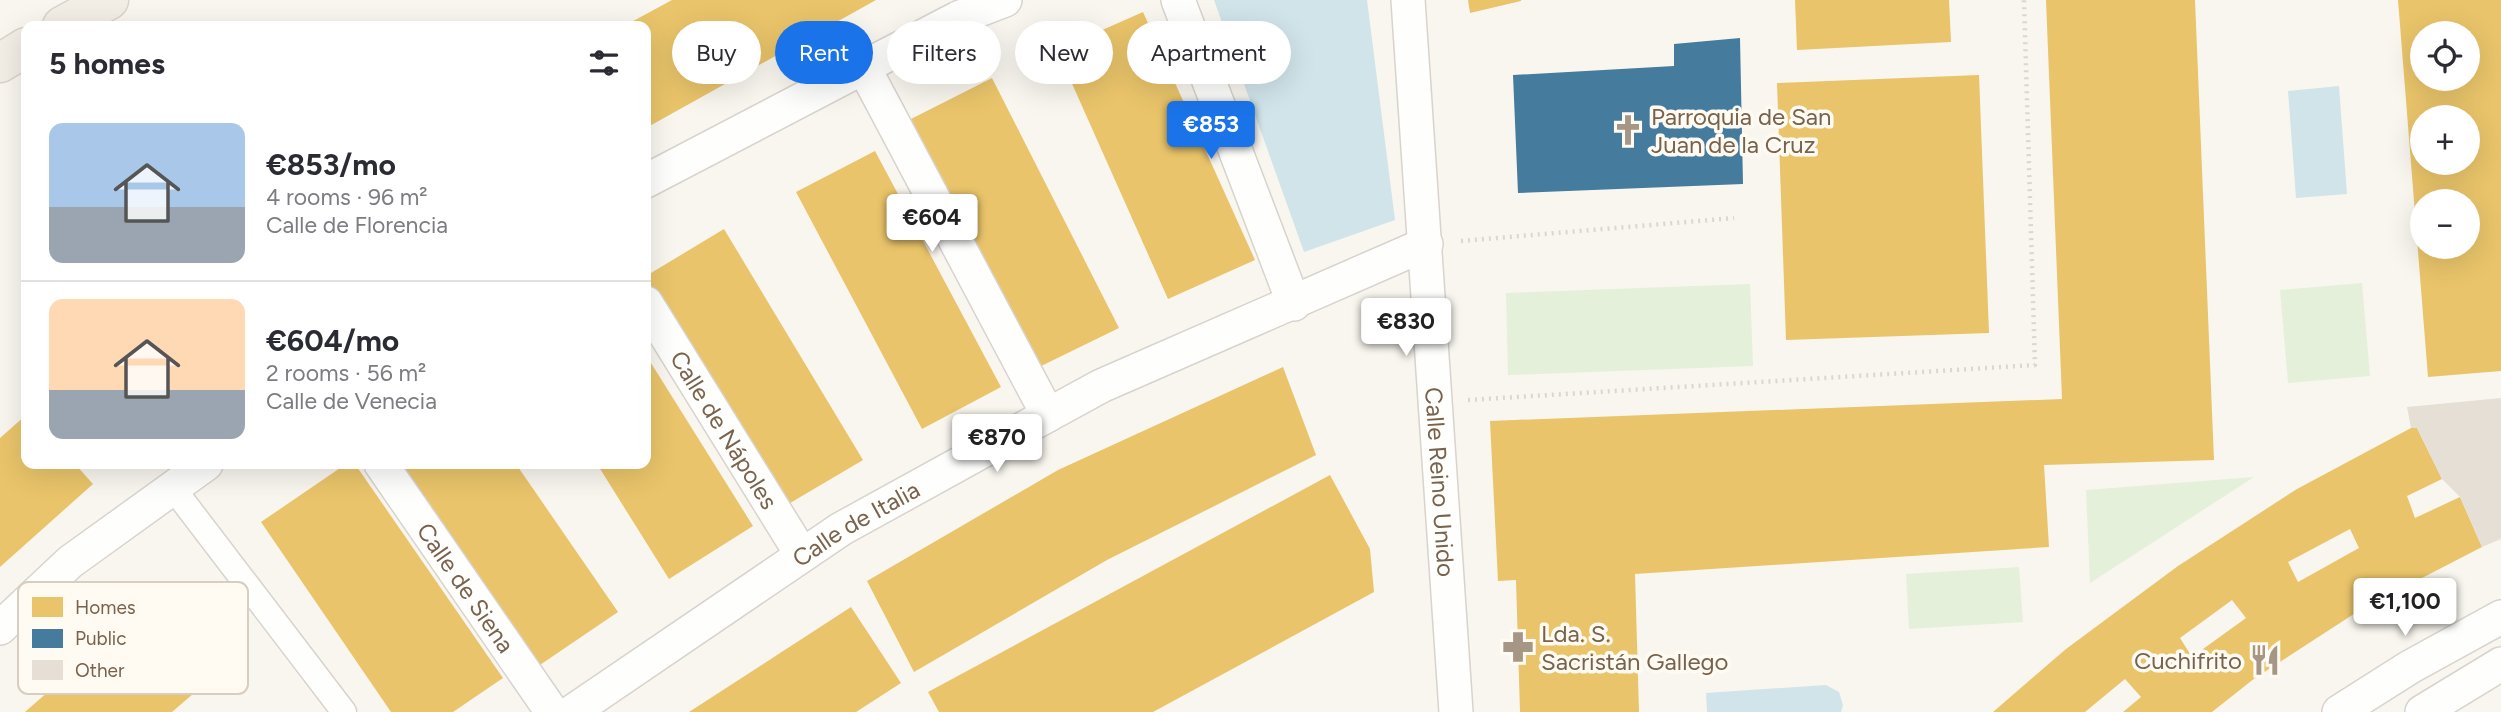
<!DOCTYPE html>
<html lang="en">
<head>
<meta charset="utf-8">
<style>
  body { margin:0; font-family:Figtree,sans-serif; background:#f7f7f7; color:#2b2b33; height:100vh; display:flex; flex-direction:column; font-size:26px; white-space:nowrap }
  * { box-sizing:border-box; margin:0 }
  p { font-size:23px; color:#7c7c81 }
  .icon { flex:none; width:38px; height:38px; fill:none; stroke:currentColor; stroke-width:2; stroke-linecap:round; stroke-linejoin:round }
  .map { position:relative; flex:1; overflow:hidden }
  .drawer { position:absolute; left:21px; top:21px; width:630px; height:448px; display:flex; flex-direction:column; background:#fff; border-radius:14px; box-shadow:0 7px 28px #0002 }
  .drawer>* { flex:none }
  .guide { position:absolute; left:672px; top:21px; width:665px; height:63px; display:flex; gap:14px }
  .tools { position:absolute; left:2410px; top:21px; display:grid; gap:14px }
  .tools a { display:grid; place-items:center; width:70px; height:70px; border-radius:50%; background:#fff; box-shadow:0 7px 28px #0002; font-size:35px }
  .price { position:absolute; translate:-50% -60px; padding:0 16px; border-radius:7px; background:#fff; color:#222; font-size:23px; line-height:46px; filter:drop-shadow(0 2px 4px #0008) }
  .price::after { content:''; position:absolute; left:50%; top:42px; width:21px; height:16px; margin-left:-10px; background:inherit; clip-path:polygon(0 0,100% 0,50% 100%) }
  .price.on { background:#1a73e8; color:#fff }
  ul { padding:0; list-style:none }
  li { display:flex; align-items:center; gap:21px; height:175px; padding:0 28px }
  li+li { border-top:2px solid #e1e1e2 }
  li span { display:grid; place-items:center; flex:none; width:196px; height:140px; border-radius:14px; color:#555 }
  li>.icon { margin-inline-start:auto }
  span .icon { width:84px; height:84px; fill:#fffc; stroke-width:1 }
  li b { font-size:30px }
  h2 { display:flex; justify-content:space-between; align-items:center; height:84px; padding:0 28px; font-size:30px }
  .pill { padding:0 24px; border-radius:32px; background:#fff; box-shadow:0 7px 28px #0002; font-size:24px; line-height:63px }
  .pill.on { background:#1a73e8; color:#fff }
  .map>svg:first-child { display:block }
  .green { fill:#e4f0da }
  .water { fill:#d0e4ea }
  .homes { fill:#e9c46a; fill-rule:evenodd }
  .public { fill:#457b9d }
  .building { fill:#e6dfd6 }
  .lines { fill:none; stroke-linecap:round; stroke-linejoin:round }
  .pedestrian-casing { stroke:#d8d3cd; stroke-width:27 }
  .minor-casing { stroke:#d8d3cd; stroke-width:36 }
  .trunk-casing { stroke:#dad3cb; stroke-width:41 }
  .path { stroke:#dbd6d0; stroke-width:4.5; stroke-dasharray:2 5; stroke-linecap:butt }
  .pedestrian { stroke:#fefefd; stroke-width:24 }
  .minor { stroke:#fefefd; stroke-width:33 }
  .trunk { stroke:#f2eee6; stroke-width:38 }
  .labels { text-anchor:middle; dominant-baseline:central; stroke-width:7; stroke-linejoin:round; paint-order:stroke }
  .poi-label { font-size:24px; fill:#79624c; stroke:#fffbf2; text-anchor:start }
  .street-label { font-size:24px; fill:#79624c; stroke:#fffbf2 }
  .key { fill:#fffbf2; stroke:#d7cdc0; stroke-width:2 }
  .key-label { font-size:19px; fill:#79624c }
</style>
</head>
<body>
<div class="map">
<svg width="2501" height="712" viewBox="0 0 2501 712">
  <rect width="100%" height="100%" fill="#f9f6ef"/>
  <g class="green">
    <path d="M2362,283l8,93 -82,7 -8,-93z"/>
    <path d="M1750,284l3,82 -245,9 -2,-82z"/>
    <path d="M2254,477l-164,106 -4,-93z"/>
    <path d="M2019,567l4,55 -114,7 -3,-55z"/>
  </g>
  <g class="water">
    <path d="M1214,0h153l28,220 -91,32z"/>
    <path d="M2339,86l8,108 -51,4 -8,-107z"/>
    <path d="M1826,685l13,7 4,13 -2,7h-134l-1,-19z"/>
  </g>
  <g class="homes">
    <path d="M672,0h204l-230,128v-102h-22z"/>
    <path d="M1468,0h53v1l-51,12z"/>
    <path d="M1795,0h154l2,42 -154,8z"/>
    <path d="M2046,0h149l19,460 -170,5 5,82 -414,27 4,138h-119l-4,-132 -18,1 -8,-160 572,-22z"/>
    <path d="M2398,0h103v371l-73,6zM2422,33h46v46h-46zM2422,117h46v46h-46zM2422,201h46v46h-46z"/>
    <path d="M1143,12l112,248 -87,39 -111,-249z"/>
    <path d="M1979,75l10,258 -203,7 -9,-257z"/>
    <path d="M992,78l127,250 -86,42 -126,-249z"/>
    <path d="M875,151l126,236 -79,42 -126,-237z"/>
    <path d="M724,229l139,231 -83,49 -134,-223v-10z"/>
    <path d="M646,355l107,171 -84,53 -72,-115h49z"/>
    <path d="M1283,367l33,88 -209,105 -193,112 -47,-91 191,-111z"/>
    <path d="M26,415v49h49l18,20 -93,83v-129z"/>
    <path d="M2411,428h6l25,51 -35,17 8,22 45,-21 22,50 -122,63 -105,68 -43,34h-89l18,-15 -16,-18 -40,33h-92l73,-63 112,-83 119,-77zM2350,529l9,19 -61,34 -10,-20zM2232,600l14,18 -54,39 -12,-19z"/>
    <path d="M346,464h9l148,214 -50,34h-62l-130,-190z"/>
    <path d="M393,464h123l102,148 -84,57z"/>
    <path d="M1330,475l40,74 4,43 -221,120h-214l-11,-20z"/>
    <path d="M171,584l73,66 -72,62h-147z"/>
    <path d="M851,607l50,76 -45,29h-167z"/>
  </g>
  <path class="public" d="M1740,38l3,146 -225,9 -5,-118 161,-9v-22z"/>
  <path class="building" d="M2501,398v141l-19,8 -22,-50 -18,-18 -25,-51h-6l-4,-21z"/>
  <g class="lines">
    <defs>
      <path id="pedestrian" d="M173,488l171,224"/>
      <g id="minor">
        <path d="M1178,0l116,304"/>
        <path id="s1" d="M1408,0l48,712"/>
        <path d="M864,68l184,347"/>
        <path d="M646,181l312,-163 47,-18"/>
        <path id="s2" d="M646,303l156,252"/>
        <path id="s3" d="M381,464l171,248"/>
        <path d="M0,628l70,-66 136,-98"/>
        <path id="s4" d="M572,712l269,-183 207,-114 53,-29 325,-142"/>
        <path d="M2339,712l71,-45 91,-50"/>
        <path d="M2422,712l79,-48"/>
      </g>
      <g id="trunk">
        <path d="M62,26l47,-26"/>
        <path d="M0,63l26,-16"/>
      </g>
    </defs>
    <use href="#pedestrian" class="pedestrian-casing"/>
    <use href="#minor" class="minor-casing"/>
    <use href="#trunk" class="trunk-casing"/>
    <g class="path">
      <path d="M1461,241l273,-23"/>
      <path d="M1468,400l567,-35 -11,-365"/>
    </g>
    <use href="#pedestrian" class="pedestrian"/>
    <use href="#minor" class="minor"/>
    <use href="#trunk" class="trunk"/>
  </g>
  <defs>
    <symbol id="church-bare" viewBox="-9 -9 18 18"><path d="M-1.2-6h2.4v3.5h3.3v2.4h-3.3V6h-2.4V-.1h-3.3v-2.4h3.3Z" fill="#a69685" stroke="#fffbf2" stroke-width="2.5" paint-order="stroke"/></symbol>
    <symbol id="pharmacy-bare" viewBox="-9 -9 18 18"><path d="M-2-6h4v4h4v4h-4v4h-4v-4h-4v-4h4Z" fill="#a69685" stroke="#fffbf2" stroke-width="2.5" paint-order="stroke"/></symbol>
    <symbol id="restaurant-bare" viewBox="-9 -9 18 18"><path d="M-5-6h1v4h1v-4h1v4h1v-4h1v5L-1.5 .5V6h-2V.5L-5-1ZM5-6V6H3V1.5H1.5Q1.5-4 5-6Z" fill="#a69685" stroke="#fffbf2" stroke-width="2.5" paint-order="stroke"/></symbol>
  </defs>
  <g fill-rule="evenodd">
    <use href="#church-bare" x="1606" y="108" width="44" height="44"/>
    <use href="#pharmacy-bare" x="1496" y="625" width="44" height="44"/>
    <use href="#restaurant-bare" x="2243" y="638" width="44" height="44"/>
  </g>
  <g class="labels">
    <g class="poi-label">
      <text x="1651" y="116">Parroquia de San<tspan x="1651" dy="28">Juan de la Cruz</tspan></text>
      <text x="1541" y="633">Lda. S.<tspan x="1541" dy="28">Sacristán Gallego</tspan></text>
      <text x="2242" y="660" text-anchor="end">Cuchifrito</text>
    </g>
    <g class="street-label">
      <text stroke="none"><textPath href="#s2" startOffset="149">Calle de Nápoles</textPath></text>
      <text stroke="none"><textPath href="#s1" startOffset="483">Calle Reino Unido</textPath></text>
      <text stroke="none"><textPath href="#s4" startOffset="341">Calle de Italia</textPath></text>
      <text stroke="none"><textPath href="#s3" startOffset="150">Calle de Siena</textPath></text>
    </g>
  </g>
  <rect x="18" y="582" width="230" height="112" rx="10" class="key"/>
  <rect x="32" y="597" width="31" height="20" fill="#e9c46a"/>
  <rect x="32" y="629" width="31" height="19" fill="#457b9d"/>
  <rect x="32" y="660" width="31" height="20" fill="#e6dfd6"/>
  <g class="key-label">
    <text x="75" y="614">Homes</text>
    <text x="75" y="645">Public</text>
    <text x="75" y="677">Other</text>
  </g>
</svg>
<div class="tools">
<a><svg class="icon" aria-label="locate" viewBox="0 0 24 24"><circle cx="12" cy="12" r="6"/><path d="M12 2v4M12 18v4M2 12h4M18 12h4"/></svg></a>
<a>+</a>
<a>−</a>
</div>
<b class="price on" style="left:1211px;top:161px">€853</b>
<b class="price" style="left:932px;top:254px">€604</b>
<b class="price" style="left:1406px;top:358px">€830</b>
<b class="price" style="left:997px;top:474px">€870</b>
<b class="price" style="left:2405px;top:638px">€1,100</b>
<div class="guide">
<a class="pill">Buy</a>
<a class="pill on">Rent</a>
<a class="pill">Filters</a>
<a class="pill">New</a>
<a class="pill">Apartment</a>
</div>
<section class="drawer">
<h2>5 homes<svg class="icon" aria-label="filters" viewBox="0 0 24 24"><path d="M4 7h16M4 17h16"/><circle cx="9" cy="7" r="2"/><circle cx="15" cy="17" r="2"/></svg></h2>
<ul>
<li><span style="background:linear-gradient(#a9c7e8 60%,#9aa5b1 0)"><svg class="icon" aria-label="home" viewBox="0 0 24 24"><path d="M3 11l9-7 9 7M6 9v11h12V9"/></svg></span><div><b>€853/mo</b><p>4 rooms · 96 m²</p><p>Calle de Florencia</p></div></li>
<li><span style="background:linear-gradient(#ffd9b3 65%,#9aa5b1 0)"><svg class="icon" aria-label="home" viewBox="0 0 24 24"><path d="M3 11l9-7 9 7M6 9v11h12V9"/></svg></span><div><b>€604/mo</b><p>2 rooms · 56 m²</p><p>Calle de Venecia</p></div></li>
</ul>
</section>
</div>
</body>
</html>
